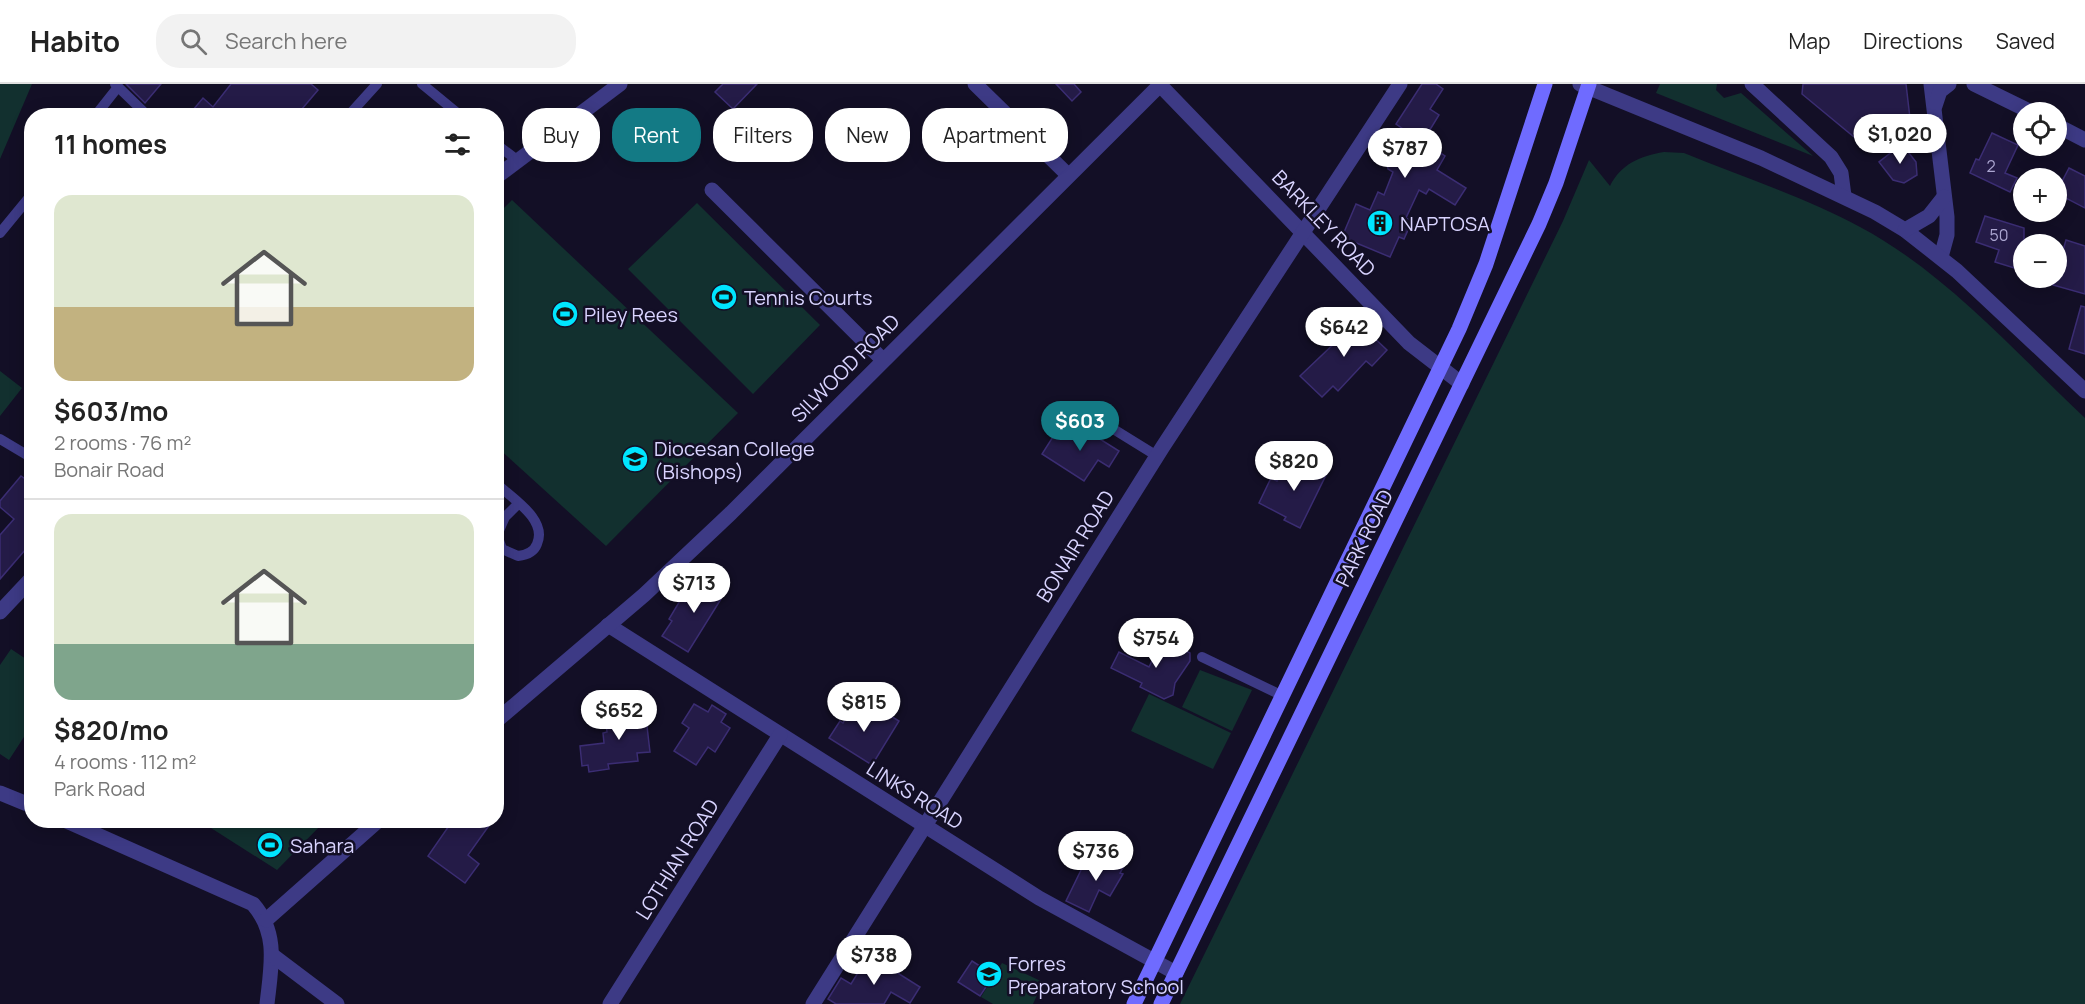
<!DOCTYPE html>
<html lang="en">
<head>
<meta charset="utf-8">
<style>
  body { margin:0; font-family:Manrope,sans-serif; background:#f2f2f2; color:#222; height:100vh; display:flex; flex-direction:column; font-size:22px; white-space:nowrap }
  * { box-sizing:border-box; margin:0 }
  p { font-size:20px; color:#767676 }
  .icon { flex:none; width:33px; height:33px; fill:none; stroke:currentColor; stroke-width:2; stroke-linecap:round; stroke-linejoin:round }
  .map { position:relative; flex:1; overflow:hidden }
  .sheet { position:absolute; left:24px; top:24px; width:480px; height:720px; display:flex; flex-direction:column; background:#fff; border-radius:24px; box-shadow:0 3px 15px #0003 }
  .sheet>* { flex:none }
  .guide { position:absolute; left:522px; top:24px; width:570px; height:54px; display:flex; gap:12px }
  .controls { position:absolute; left:2013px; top:18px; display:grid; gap:12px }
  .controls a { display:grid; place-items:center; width:54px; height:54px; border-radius:50%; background:#fff; box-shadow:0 3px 15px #0003; font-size:30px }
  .price { position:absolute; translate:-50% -51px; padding:0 14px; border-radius:21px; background:#fff; color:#222; font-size:20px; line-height:39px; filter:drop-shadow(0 2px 3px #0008) }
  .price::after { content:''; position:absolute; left:50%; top:36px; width:18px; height:14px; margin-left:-9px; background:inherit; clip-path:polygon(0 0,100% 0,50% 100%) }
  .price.selected { background:#137a85; color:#fff }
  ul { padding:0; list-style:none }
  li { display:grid; align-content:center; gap:12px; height:318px; padding:0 30px }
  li+li { border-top:2px solid #e0e0e0 }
  li span { display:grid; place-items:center; height:186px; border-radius:18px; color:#555 }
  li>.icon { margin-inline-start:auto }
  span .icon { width:108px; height:108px; fill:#fffc; stroke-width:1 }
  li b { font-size:26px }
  h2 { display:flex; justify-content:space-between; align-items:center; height:72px; padding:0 30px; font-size:26px }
  .pill { padding:0 21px; border-radius:24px; background:#fff; box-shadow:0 3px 15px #0003; font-size:21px; line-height:54px }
  .pill.selected { background:#137a85; color:#fff }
  header { display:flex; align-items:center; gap:36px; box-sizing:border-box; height:84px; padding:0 30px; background:#fff; border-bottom:2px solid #e0e0e0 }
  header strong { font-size:28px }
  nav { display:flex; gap:33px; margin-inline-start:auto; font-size:21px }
  .search { width:420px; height:54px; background:#f2f2f2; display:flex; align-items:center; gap:15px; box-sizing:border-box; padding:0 21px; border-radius:24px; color:#767676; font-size:22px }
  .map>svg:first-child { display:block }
  .green { fill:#12302f }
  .building { fill:#241b47; stroke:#3b2d73; stroke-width:1.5 }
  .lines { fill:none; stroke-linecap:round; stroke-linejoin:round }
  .service { stroke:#3d3a85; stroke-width:10 }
  .minor { stroke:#3d3a85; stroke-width:15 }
  .tertiary { stroke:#3d3a85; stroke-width:15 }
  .secondary { stroke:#6f6bff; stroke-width:15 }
  .labels { text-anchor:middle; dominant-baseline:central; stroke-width:5; stroke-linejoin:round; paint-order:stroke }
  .number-label { font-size:16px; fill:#aca6d1 }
  .street-label { font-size:20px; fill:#d9d4ff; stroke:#130f26 }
  .poi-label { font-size:20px; fill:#d9d4ff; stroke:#130f26; text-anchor:start }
</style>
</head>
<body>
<header>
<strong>Habito</strong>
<div class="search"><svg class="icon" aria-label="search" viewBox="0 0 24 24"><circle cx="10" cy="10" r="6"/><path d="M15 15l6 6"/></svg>Search here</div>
<nav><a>Map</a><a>Directions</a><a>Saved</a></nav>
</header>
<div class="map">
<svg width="2085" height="920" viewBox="0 0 2085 920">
  <rect width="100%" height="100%" fill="#130f26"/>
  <g class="green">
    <path d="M0,0h32l-32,75z"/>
    <path d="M1660,0h57l-1,6 8,8 17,-5 72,63 -157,-63z"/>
    <path d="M1664,68l20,1c58,24 121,44 176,74 85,45 156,126 225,191v586h-905l383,-783 26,-61 21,26c11,-22 30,-30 54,-34z"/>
    <path d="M512,116l226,213 -132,133 -109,-99v-232z"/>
    <path d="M697,119l123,122 -67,69 -125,-125z"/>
    <path d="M0,287l22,17 -22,28z"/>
    <path d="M11,565l15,10 5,-7v74l-22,34 -9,-6v-89z"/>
    <path d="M1200,586l52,20 -20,41 -50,-24z"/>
    <path d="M1149,610l82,39 -18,36 -82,-38z"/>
    <path d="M200,737h125l-48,49z"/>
    <path d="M1002,879l41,19 -10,22h-40l-12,-7z"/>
  </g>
  <g class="building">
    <path d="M126,0h35l-16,19z"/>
    <path d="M231,0h80l7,6 -22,26h-33l-7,-7 -6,7h-62l15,-18 10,9z"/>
    <path d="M723,0h34l-24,25 -18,-17z"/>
    <path d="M1056,0h18l7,8 -9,9z"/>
    <path d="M1422,0h14l7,5 -13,20 9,6 -16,26 22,15 -8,14 29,18 -11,17 -26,-16 -3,5 -7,-4 -13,28 6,3 -8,18 -5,-2 -9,20 -48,-20 14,-33 14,6 8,-18 6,3 9,-23 -5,-3 -2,-11 17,-29 -7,-5z"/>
    <path d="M1803,0h103l5,43 -20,2 3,3 -40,5 -52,-43z"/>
    <path d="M1992,49l26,12 -13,28 12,5 -7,14 -40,-19 6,-14 3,1z"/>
    <path d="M1902,60l14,18 1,13 -13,8 -11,-3 -14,-18z"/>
    <path d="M2069,84l16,8v32l-29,-15z"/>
    <path d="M1985,132l39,12v43l-29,-9 4,-12 -23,-8z"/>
    <path d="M2066,156l19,6v48l-32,-9z"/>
    <path d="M2081,222l4,1v47l-16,-5z"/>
    <path d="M1351,232l36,34 -15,16 -6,-5 -28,30 -5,-5 -11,11 -22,-21 41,-39 -5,-5z"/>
    <path d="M1076,340l43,27 -10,16 -11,-7 -14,21 -42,-27 14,-22 11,7z"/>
    <path d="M1290,376l20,10 2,-4 15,7 -27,55 -16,-8 2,-3 -27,-14 12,-25 6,3z"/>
    <path d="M32,386v72l-32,37v-44l14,-16 -14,-12v-6l21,-25 3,2z"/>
    <path d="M702,492l24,15 -38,61 -26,-16 10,-15 -3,-2 12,-20 4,3z"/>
    <path d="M1162,556l28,13v8l-15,22 -2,12 -9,4 -24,-12 2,-4 -31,-15 8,-16 30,15z"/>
    <path d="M694,620l14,8 4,-7 14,9 -5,8 9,6 -15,24 -7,-5 -12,18 -22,-14 15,-23 -7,-5z"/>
    <path d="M855,620l26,16 5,-7 13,8 -27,44 -43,-27 11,-17 3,2z"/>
    <path d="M645,625l5,43 -13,1 1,8 -30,3 1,5 -20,3 -1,-7 -6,1 -2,-20 24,-3 -1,-10 4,-1 -2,-17z"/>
    <path d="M453,736h40l-25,35 11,9 -14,19 -37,-27z"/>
    <path d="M1104,769l21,11 -5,9 3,1 -13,22 -11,-6 -10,22 -23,-11 17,-35 5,3 4,-11 8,4z"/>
    <path d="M869,871l51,32 -10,16 -19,-11 -7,12h-48l-8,-5 13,-21 10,6z"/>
    <path d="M972,877l22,14 -14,21 -22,-14z"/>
  </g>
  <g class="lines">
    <g class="service">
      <path d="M115,0l33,32"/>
      <path d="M422,0l39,32"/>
      <path d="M95,32l23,-29"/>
      <path d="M348,32l29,-32"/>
      <path d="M496,60l21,16"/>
      <path d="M0,149l32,-39"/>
      <path d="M1081,325l76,47"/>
      <path d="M0,355l32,19"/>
      <path d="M496,399c15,15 52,36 41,61 -3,8 -10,11 -19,12l-16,-7 -5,-14 8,-18 13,-13"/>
      <path d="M1202,573l81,39"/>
    </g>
    <g class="minor">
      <path d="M975,0l93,91"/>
      <path d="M1752,0l79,73 10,16 3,23"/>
      <path d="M1931,0l16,133v18l-6,22"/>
      <path d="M1974,0l57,28"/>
      <path d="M1160,1l249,258 53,41"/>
      <path d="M1935,22l5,-15 9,-7"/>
      <path d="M2056,41l29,15"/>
      <path d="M496,93l124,-93"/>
      <path d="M712,106l171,170"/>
      <path d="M0,528l32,-34"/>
      <path d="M608,541l431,273 137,75"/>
      <path d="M496,637l148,-126 87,-82 430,-429"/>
      <path d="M0,709l32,13"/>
      <path d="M64,736l189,84c26,30 18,63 14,100"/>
      <path d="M266,836l113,-100"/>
      <path d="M272,871l65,49"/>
      <path d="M610,920l170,-269"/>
      <path d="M813,920l349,-556 238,-364"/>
    </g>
    <g class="tertiary">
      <path d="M1580,0l181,74 114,54 30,18 52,41 128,120"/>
      <path d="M1905,146l24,-14 15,-19"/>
    </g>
    <g class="secondary">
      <path d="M1134,920l325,-675 27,-65 59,-180"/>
      <path d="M1161,920l378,-780 17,-41 33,-99"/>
    </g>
  </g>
  <defs>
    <symbol id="building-disc" viewBox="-11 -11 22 22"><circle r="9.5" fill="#00e5ff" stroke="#130f26"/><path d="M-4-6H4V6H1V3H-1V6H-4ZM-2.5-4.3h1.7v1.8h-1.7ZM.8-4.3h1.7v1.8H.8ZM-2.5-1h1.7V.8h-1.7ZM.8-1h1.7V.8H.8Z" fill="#111"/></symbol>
    <symbol id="stadium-disc" viewBox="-11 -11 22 22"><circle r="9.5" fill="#00e5ff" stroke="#130f26"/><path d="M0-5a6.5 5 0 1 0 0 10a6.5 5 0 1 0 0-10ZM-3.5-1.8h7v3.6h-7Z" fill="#111"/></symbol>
    <symbol id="school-disc" viewBox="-11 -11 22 22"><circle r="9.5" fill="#00e5ff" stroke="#130f26"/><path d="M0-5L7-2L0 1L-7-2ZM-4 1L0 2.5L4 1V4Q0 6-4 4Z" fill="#111"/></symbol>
  </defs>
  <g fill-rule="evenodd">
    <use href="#building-disc" x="1365" y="124" width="30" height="30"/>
    <use href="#stadium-disc" x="709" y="198" width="30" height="30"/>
    <use href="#stadium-disc" x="550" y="215" width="30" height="30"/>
    <use href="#school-disc" x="620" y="360" width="30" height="30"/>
    <use href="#stadium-disc" x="255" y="746" width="30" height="30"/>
    <use href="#school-disc" x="974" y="875" width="30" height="30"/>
  </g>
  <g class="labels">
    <g class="number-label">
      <text x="1991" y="82">2</text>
      <text x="1999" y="151">50</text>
    </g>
    <g class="street-label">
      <text transform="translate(1324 139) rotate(46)">BARKLEY ROAD</text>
      <text transform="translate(845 284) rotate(-45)">SILWOOD ROAD</text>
      <text transform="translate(1364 454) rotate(-64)">PARK ROAD</text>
      <text transform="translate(1075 462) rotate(-58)">BONAIR ROAD</text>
      <text transform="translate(915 711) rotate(32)">LINKS ROAD</text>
      <text transform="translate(677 775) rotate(-58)">LOTHIAN ROAD</text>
    </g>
    <g class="poi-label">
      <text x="1400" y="139">NAPTOSA</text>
      <text x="744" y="213">Tennis Courts</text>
      <text x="584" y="230">Piley Rees</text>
      <text x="654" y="364">Diocesan College<tspan x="654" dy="23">(Bishops)</tspan></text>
      <text x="290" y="761">Sahara</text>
      <text x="1008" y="879">Forres<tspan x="1008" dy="23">Preparatory School</tspan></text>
    </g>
  </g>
</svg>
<div class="controls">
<a><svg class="icon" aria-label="locate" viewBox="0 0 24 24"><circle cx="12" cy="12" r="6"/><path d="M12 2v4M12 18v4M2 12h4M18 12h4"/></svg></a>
<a>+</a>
<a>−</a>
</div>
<b class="price" style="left:1900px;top:81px">$1,020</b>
<b class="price" style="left:1405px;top:95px">$787</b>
<b class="price" style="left:1344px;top:274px">$642</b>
<b class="price selected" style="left:1080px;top:368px">$603</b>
<b class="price" style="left:1294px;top:408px">$820</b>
<b class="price" style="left:694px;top:530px">$713</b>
<b class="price" style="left:1156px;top:585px">$754</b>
<b class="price" style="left:864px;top:649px">$815</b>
<b class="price" style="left:619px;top:657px">$652</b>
<b class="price" style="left:1096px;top:798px">$736</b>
<b class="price" style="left:874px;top:902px">$738</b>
<div class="guide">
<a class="pill">Buy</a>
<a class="pill selected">Rent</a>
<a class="pill">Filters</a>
<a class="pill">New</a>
<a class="pill">Apartment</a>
</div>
<section class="sheet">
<h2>11 homes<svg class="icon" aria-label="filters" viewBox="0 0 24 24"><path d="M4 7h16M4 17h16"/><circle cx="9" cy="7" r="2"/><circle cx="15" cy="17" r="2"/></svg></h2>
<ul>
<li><span style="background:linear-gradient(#dfe7d0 60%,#c2b280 0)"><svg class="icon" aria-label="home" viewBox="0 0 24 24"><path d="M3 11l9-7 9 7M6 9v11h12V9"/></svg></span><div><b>$603/mo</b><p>2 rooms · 76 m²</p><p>Bonair Road</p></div></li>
<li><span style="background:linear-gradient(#dfe7d0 70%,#7fa58c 0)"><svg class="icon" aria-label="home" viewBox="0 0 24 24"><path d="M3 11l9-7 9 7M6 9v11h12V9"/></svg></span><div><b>$820/mo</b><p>4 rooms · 112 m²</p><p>Park Road</p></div></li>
</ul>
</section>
</div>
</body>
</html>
